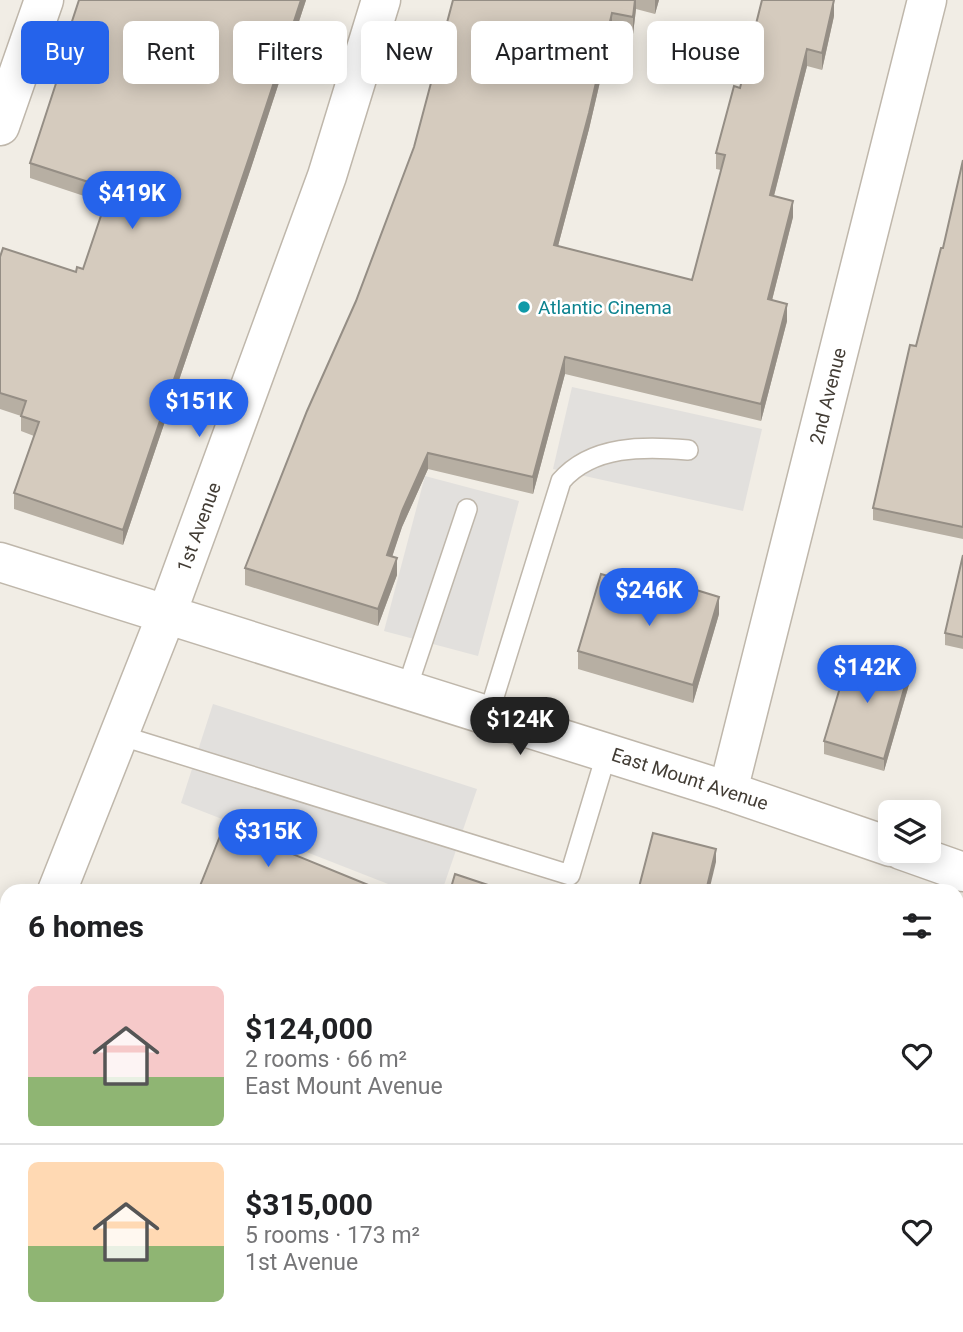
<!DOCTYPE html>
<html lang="en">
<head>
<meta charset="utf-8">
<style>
  body { margin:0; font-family:Roboto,sans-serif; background:#f6f6f6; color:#202124; height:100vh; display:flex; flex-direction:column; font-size:26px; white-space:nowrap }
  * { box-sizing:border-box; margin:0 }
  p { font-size:23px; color:#757577 }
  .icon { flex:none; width:38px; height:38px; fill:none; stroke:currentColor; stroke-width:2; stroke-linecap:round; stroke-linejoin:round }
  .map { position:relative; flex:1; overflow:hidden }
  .sheet { position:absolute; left:0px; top:884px; width:964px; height:450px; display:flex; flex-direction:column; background:#fff; border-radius:21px 21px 0 0; box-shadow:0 4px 18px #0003 }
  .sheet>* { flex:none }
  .hud { position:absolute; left:21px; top:21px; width:922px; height:63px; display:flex; gap:14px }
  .tools { position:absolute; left:878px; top:800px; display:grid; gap:14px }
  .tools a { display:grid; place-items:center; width:63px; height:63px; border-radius:10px; background:#fff; box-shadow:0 4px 18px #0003; font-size:35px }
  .price { position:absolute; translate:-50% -60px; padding:0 16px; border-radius:24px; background:#2563eb; color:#fff; font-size:23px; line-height:46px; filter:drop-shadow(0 2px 4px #0008) }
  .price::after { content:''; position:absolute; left:50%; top:42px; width:21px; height:16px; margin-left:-10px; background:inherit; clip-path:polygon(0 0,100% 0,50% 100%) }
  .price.on { background:#222; color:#fff }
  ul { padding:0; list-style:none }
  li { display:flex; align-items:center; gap:21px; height:175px; padding:0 28px }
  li+li { border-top:2px solid #e0e0e0 }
  li span { display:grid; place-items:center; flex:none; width:196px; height:140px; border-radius:10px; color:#555 }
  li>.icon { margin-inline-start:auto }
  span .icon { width:84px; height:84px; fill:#fffc; stroke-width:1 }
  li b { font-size:30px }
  h2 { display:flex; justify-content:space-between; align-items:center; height:84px; padding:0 28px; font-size:30px }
  .chip { padding:0 24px; border-radius:10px; background:#fff; box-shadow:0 4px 18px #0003; font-size:24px; line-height:63px }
  .chip.on { background:#2563eb; color:#fff }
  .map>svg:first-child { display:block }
  .parking { fill:#e2e0dd }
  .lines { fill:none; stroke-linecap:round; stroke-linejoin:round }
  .service-casing { stroke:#bfb7ab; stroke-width:22 }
  .minor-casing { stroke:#bfb7ab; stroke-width:41 }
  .tertiary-casing { stroke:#bfb7ab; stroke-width:41 }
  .service { stroke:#fff; stroke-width:19 }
  .minor { stroke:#fff; stroke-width:38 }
  .tertiary { stroke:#fff; stroke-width:38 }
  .wall { fill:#b7afa3 }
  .shaded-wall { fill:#958e85 }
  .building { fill:#d5cbbe; stroke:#958e85; stroke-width:2 }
  .culture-dot { fill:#0f9aa8; stroke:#fff; stroke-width:2.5 }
  .labels { text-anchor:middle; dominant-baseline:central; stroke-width:5; stroke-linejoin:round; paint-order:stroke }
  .culture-label { font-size:19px; fill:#0d838f; stroke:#fff; text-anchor:start }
  .street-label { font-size:19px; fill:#433d35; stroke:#fff }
</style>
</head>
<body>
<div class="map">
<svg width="963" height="1332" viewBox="0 0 963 1332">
  <rect width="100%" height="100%" fill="#f1ede5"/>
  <g class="parking">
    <path d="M572,387l190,42 -19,82 -190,-42z"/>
    <path d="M425,476l94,25 -41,155 -94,-25z"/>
    <path d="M213,704l264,85 -35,102h-36l-225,-88z"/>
  </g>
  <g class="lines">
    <defs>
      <g id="service">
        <path d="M406,691l61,-182"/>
        <path d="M488,716l73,-235c31,-36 84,-35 127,-31"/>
        <path d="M119,735l451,140 37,-123"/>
      </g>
      <g id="minor">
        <path d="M0,126l44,-126"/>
        <path d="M0,562l728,229 163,56"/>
        <path d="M728,791l199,-791"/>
        <path d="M901,850l62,22"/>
        <path d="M0,1134l7,2"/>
        <path d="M591,1326l16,6"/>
      </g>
      <g id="tertiary">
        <path d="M57,891l109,-275 161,-440 54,-176"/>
        <path d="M0,1036l7,-18"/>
      </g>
    </defs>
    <use href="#service" class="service-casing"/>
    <use href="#minor" class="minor-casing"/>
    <use href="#tertiary" class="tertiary-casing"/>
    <use href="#service" class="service"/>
    <use href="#minor" class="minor"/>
    <use href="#tertiary" class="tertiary"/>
  </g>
  <g class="wall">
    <path d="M79,0h227l-55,168 -128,377 -109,-36v-16l20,-57 -13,-5v-15l-21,-7v-152l76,15 7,-3 22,-66 -75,-25v-15l28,-86v-13z"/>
    <path d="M453,0h206l-4,14 -19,-5 -3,25 -21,-4 -23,99 -31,117 134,34 29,-110 -5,-1v-16l24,-65 94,-72 -12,54 -15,-4 -33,130 19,21 -21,83 15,21 -26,100 -196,-47 -32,120 -105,-25 -26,58 -10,30 5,18 -19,51 -133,-41v-17l111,-267 58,-154z"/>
    <path d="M963,160v379l-90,-19v-12l70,-260z"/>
    <path d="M963,555v94l-18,-4v-12z"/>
    <path d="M676,596l43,18 -26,89 -115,-34v-18z"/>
    <path d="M910,681l-26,90 -60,-17v-13z"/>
    <path d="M957,928l6,1v125l-3,11 -3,-1z"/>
    <path d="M811,1326h146l6,6h-134z"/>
  </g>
  <g class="shaded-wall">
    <path d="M301,0h5l-55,168 -128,377v-15z"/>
    <path d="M635,0h1v9l-3,25v-17z"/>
    <path d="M655,0h4l-4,14z"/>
    <path d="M834,0v16l-12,54v-17z"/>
    <path d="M612,13v17l-23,99 -35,132v-16z"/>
    <path d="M807,49v17l-37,145v-16z"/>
    <path d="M793,201v16l-25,99v-17z"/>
    <path d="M787,304v17l-26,100v-17z"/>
    <path d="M565,357v17l-32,120v-17z"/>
    <path d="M428,453v16l-26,58 -15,45v-17l15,-44z"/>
    <path d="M397,558v17l-19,51v-17z"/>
    <path d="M719,597v17l-26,89v-18z"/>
    <path d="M910,668v13l-26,90v-12z"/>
    <path d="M716,849v13l-7,29h-3z"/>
    <path d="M963,1036v18l-3,11v-17z"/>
    <path d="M156,1326h6l-1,6h-7z"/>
  </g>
  <g class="building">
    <path d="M79,0h222l-50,152 -128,378 -109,-37 25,-71 -18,-6 5,-15 -26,-8v-136l3,-9 73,24 1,-5 6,2 27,-80 -80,-26 32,-98 -4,-1z"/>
    <path d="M453,0h182l-2,17 -21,-4 -23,100 -35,132 138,35 33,-125 -9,-2 18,-67 6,2 22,-88h72l-12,53 -15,-4 -37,146 23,6 -25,98 19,5 -26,100 -196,-47 -32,120 -105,-24 -26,58 -15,44 10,3 -19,51 -133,-41 62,-157 49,-110 58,-154z"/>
    <path d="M963,160v367l-90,-19 37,-163 6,1 25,-98h2z"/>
    <path d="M963,555v82l-18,-4z"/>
    <path d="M601,574l75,22 4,-11 39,12 -26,88 -115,-34z"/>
    <path d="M851,651l59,17 -26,91 -60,-18z"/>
    <path d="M224,826l159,65h-185z"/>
    <path d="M653,833l63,16 -10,42h-68z"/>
    <path d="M455,874l51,17h-56z"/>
    <path d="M957,928l6,1v107l-3,12 -3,-1z"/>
    <path d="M7,1187v139h149l-2,6h-154v-125z"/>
    <path d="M957,1250l6,2v80h-25l-16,-5 -2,5h-11l-20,-6h68z"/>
  </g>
  <circle class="culture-dot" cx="524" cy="307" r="7"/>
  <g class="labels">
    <g class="culture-label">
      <text x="538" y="307">Atlantic Cinema</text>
    </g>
    <g class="street-label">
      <text transform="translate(828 396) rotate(-76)">2nd Avenue</text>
      <text transform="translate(199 527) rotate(-70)">1st Avenue</text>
      <text transform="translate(690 779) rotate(18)">East Mount Avenue</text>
    </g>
  </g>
</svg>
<div class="tools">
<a><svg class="icon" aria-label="layers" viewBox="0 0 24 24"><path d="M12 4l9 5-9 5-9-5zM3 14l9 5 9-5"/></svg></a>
</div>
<b class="price" style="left:132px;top:231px">$419K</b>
<b class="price" style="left:199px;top:439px">$151K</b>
<b class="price" style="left:649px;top:628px">$246K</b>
<b class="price" style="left:867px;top:705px">$142K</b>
<b class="price on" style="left:520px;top:757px">$124K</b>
<b class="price" style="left:268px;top:869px">$315K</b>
<div class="hud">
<a class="chip on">Buy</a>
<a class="chip">Rent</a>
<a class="chip">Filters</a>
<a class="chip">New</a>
<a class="chip">Apartment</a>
<a class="chip">House</a>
</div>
<section class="sheet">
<h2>6 homes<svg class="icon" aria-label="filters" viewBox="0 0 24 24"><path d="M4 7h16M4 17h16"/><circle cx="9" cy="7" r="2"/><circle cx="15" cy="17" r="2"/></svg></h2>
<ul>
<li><span style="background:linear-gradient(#f6c9c9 65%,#8fb573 0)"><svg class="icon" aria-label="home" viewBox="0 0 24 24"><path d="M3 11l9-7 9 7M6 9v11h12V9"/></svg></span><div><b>$124,000</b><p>2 rooms · 66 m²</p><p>East Mount Avenue</p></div><svg class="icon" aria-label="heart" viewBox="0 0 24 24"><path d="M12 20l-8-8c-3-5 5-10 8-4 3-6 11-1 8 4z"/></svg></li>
<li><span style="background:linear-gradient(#ffd9b3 60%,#8fb573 0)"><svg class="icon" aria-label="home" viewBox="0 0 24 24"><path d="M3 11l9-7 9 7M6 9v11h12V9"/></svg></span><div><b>$315,000</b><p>5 rooms · 173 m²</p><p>1st Avenue</p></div><svg class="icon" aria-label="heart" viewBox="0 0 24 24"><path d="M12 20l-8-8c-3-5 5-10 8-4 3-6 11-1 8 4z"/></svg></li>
</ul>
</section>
</div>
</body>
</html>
